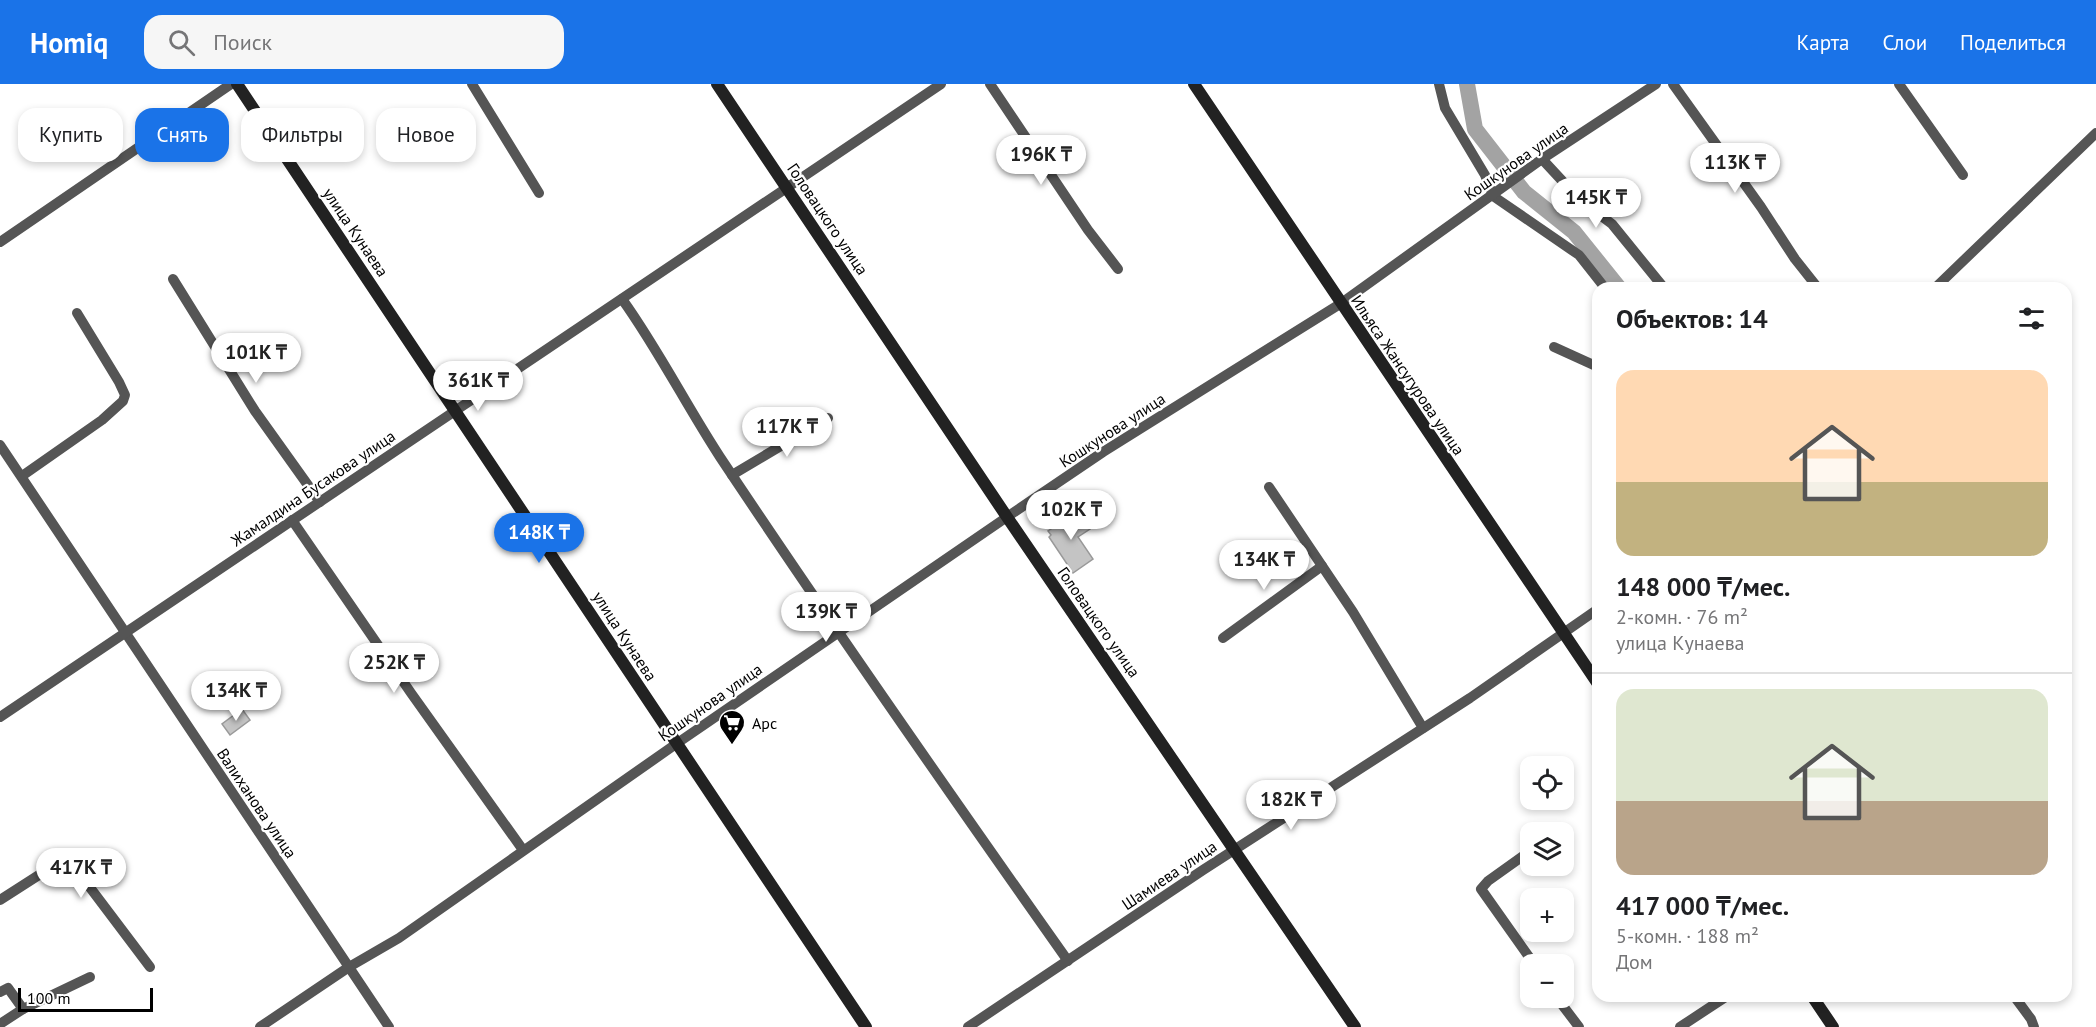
<!DOCTYPE html>
<html lang="ru">
<head>
<meta charset="utf-8">
<style>
  body { margin:0; font-family:"PT Sans",sans-serif; background:#f6f6f6; color:#202124; height:100vh; display:flex; flex-direction:column; font-size:22px; white-space:nowrap }
  * { box-sizing:border-box; margin:0 }
  p { font-size:20px; color:#757577 }
  .icon { flex:none; width:33px; height:33px; fill:none; stroke:currentColor; stroke-width:2; stroke-linecap:round; stroke-linejoin:round }
  .map { position:relative; flex:1; overflow:hidden }
  .sheet { position:absolute; left:1592px; top:198px; width:480px; height:720px; display:flex; flex-direction:column; background:#fff; border-radius:18px; box-shadow:0 3px 9px #0003 }
  .sheet>* { flex:none }
  .hud { position:absolute; left:18px; top:24px; width:570px; height:54px; display:flex; gap:12px }
  .buttons { position:absolute; left:1520px; top:672px; display:grid; gap:12px }
  .buttons a { display:grid; place-items:center; width:54px; height:54px; border-radius:12px; background:#fff; box-shadow:0 3px 9px #0003; font-size:30px }
  .scale { position:absolute; left:18px; bottom:15px; width:135px; box-sizing:border-box; padding-left:6px; border:3px solid #000; border-top:0; font-size:16px; line-height:21px; white-space:nowrap; color:#000; -webkit-text-stroke:4px #fff; paint-order:stroke }
  .price { position:absolute; translate:-50% -51px; padding:0 14px; border-radius:21px; background:#fff; color:#222; font-size:20px; line-height:39px; filter:drop-shadow(0 2px 3px #0008) }
  .price::after { content:''; position:absolute; left:50%; top:36px; width:18px; height:14px; margin-left:-9px; background:inherit; clip-path:polygon(0 0,100% 0,50% 100%) }
  .price.selected { background:#1a73e8; color:#fff }
  ul { padding:0; list-style:none }
  li { display:grid; align-content:center; gap:12px; height:318px; padding:0 24px }
  li+li { border-top:2px solid #e0e0e0 }
  li span { display:grid; place-items:center; height:186px; border-radius:18px; color:#555 }
  li>.icon { margin-inline-start:auto }
  span .icon { width:108px; height:108px; fill:#fffc; stroke-width:1 }
  li b { font-size:26px }
  h2 { display:flex; justify-content:space-between; align-items:center; height:72px; padding:0 24px; font-size:26px }
  .chip { padding:0 21px; border-radius:18px; background:#fff; box-shadow:0 3px 9px #0003; font-size:21px; line-height:54px }
  .chip.selected { background:#1a73e8; color:#fff }
  header { display:flex; align-items:center; gap:36px; box-sizing:border-box; height:84px; padding:0 30px; background:#1a73e8; color:#fff }
  header strong { font-size:28px }
  nav { display:flex; gap:33px; margin-inline-start:auto; font-size:21px }
  .search { width:420px; height:54px; background:#f6f6f6; display:flex; align-items:center; gap:15px; box-sizing:border-box; padding:0 21px; border-radius:18px; color:#757577; font-size:22px }
  .map>svg:first-child { display:block }
  .lines { fill:none; stroke-linecap:round; stroke-linejoin:round }
  .river { stroke:#a3a3a3; stroke-width:16 }
  .building { fill:#c4c4c4; stroke:#999; stroke-width:1.5 }
  .street { stroke:#555; stroke-width:10 }
  .secondary { stroke:#222; stroke-width:12 }
  .labels { text-anchor:middle; dominant-baseline:central; stroke-width:4.5; stroke-linejoin:round; paint-order:stroke }
  .street-label { font-size:16px; fill:#000; stroke:#fff }
  .poi-label { font-size:16px; fill:#000; stroke:#fff; text-anchor:start }
</style>
</head>
<body>
<header>
<strong>Homiq</strong>
<div class="search"><svg class="icon" aria-label="search" viewBox="0 0 24 24"><circle cx="10" cy="10" r="6"/><path d="M15 15l6 6"/></svg>Поиск</div>
<nav><a>Карта</a><a>Слои</a><a>Поделиться</a></nav>
</header>
<div class="map">
<svg width="2096" height="943" viewBox="0 0 2096 943">
  <rect width="100%" height="100%" fill="#fff"/>
  <g class="lines">
    <path class="river" d="M1467,0l8,45 49,63 50,40 45,56"/>
  </g>
  <g class="building">
    <path d="M1065,430l5,7 10,-7 10,15 -12,8 15,22 -20,14 -24,-36 2,-2 -3,-4 9,-6 -3,-4z"/>
    <path d="M242,625l8,11 -20,15 -8,-11z"/>
  </g>
  <g class="lines">
    <g class="street">
      <path d="M472,0l67,109"/>
      <path d="M990,0l98,146 30,39"/>
      <path d="M1439,0l6,24 40,67 8,21 86,59 26,33"/>
      <path d="M1673,0l88,123 34,52 23,29"/>
      <path d="M1899,0l64,91"/>
      <path d="M1542,75l38,41 32,24 52,64"/>
      <path d="M0,158l231,-158"/>
      <path d="M173,195l82,132 65,91"/>
      <path d="M1935,204l161,-155"/>
      <path d="M622,215c36,50 64,106 98,158 113,170 230,337 348,504"/>
      <path d="M1554,263l44,20"/>
      <path d="M0,361l389,582"/>
      <path d="M732,391l96,-57"/>
      <path d="M22,392l80,-56 21,-19 2,-6 -6,-13 -42,-69"/>
      <path d="M1269,403l84,125 70,116"/>
      <path d="M292,436l119,173 112,157"/>
      <path d="M1223,554l99,-72"/>
      <path d="M0,633l941,-633"/>
      <path d="M1530,767l-42,30 -7,8 53,75"/>
      <path d="M0,816l67,-43 83,110"/>
      <path d="M0,908l8,-4 15,21 -23,15"/>
      <path d="M2014,912l17,23 3,8"/>
      <path d="M1557,914l22,29"/>
      <path d="M23,925l67,-32"/>
      <path d="M260,943l89,-60 50,-29 277,-194 331,-227 96,-65 237,-148 202,-145 114,-75"/>
      <path d="M968,943l235,-157 267,-172 128,-89"/>
      <path d="M1680,943l47,-31"/>
    </g>
    <g class="secondary">
      <path d="M237,0l629,943"/>
      <path d="M717,0l290,433 348,510"/>
      <path d="M1194,0l404,600"/>
      <path d="M1812,912l21,31"/>
    </g>
  </g>
  <defs>
    <symbol id="supermarket-pin" viewBox="-11 -11 22 30"><path d="M0 17L-7.5 6A9.5 9.5 0 1 1 7.5 6Z" fill="#000" stroke="#fff"/><path d="M-6-5.5h2.5l.6 2H6L4.5 2H-2.5L-4.4-4H-6ZM-1.5 3.2a1.3 1.3 0 1 0 .1 0ZM3 3.2a1.3 1.3 0 1 0 .1 0Z" fill="#fff"/></symbol>
  </defs>
  <g fill-rule="evenodd">
    <use href="#supermarket-pin" x="717" y="624" width="30" height="40"/>
  </g>
  <g class="labels">
    <g class="street-label">
      <text transform="translate(1516 77) rotate(-35)">Кошкунова улица</text>
      <text transform="translate(828 135) rotate(56)">Головацкого улица</text>
      <text transform="translate(356 148) rotate(56)">улица Кунаева</text>
      <text transform="translate(1408 291) rotate(56)">Ильяса Жансугурова улица</text>
      <text transform="translate(1112 346) rotate(-33)">Кошкунова улица</text>
      <text transform="translate(313 404) rotate(-34)">Жамалдина Бусакова улица</text>
      <text transform="translate(1099 538) rotate(55)">Головацкого улица</text>
      <text transform="translate(625 552) rotate(57)">улица Кунаева</text>
      <text transform="translate(710 618) rotate(-35)">Кошкунова улица</text>
      <text transform="translate(257 719) rotate(56)">Валиханова улица</text>
      <text transform="translate(1169 791) rotate(-34)">Шамиева улица</text>
    </g>
    <g class="poi-label">
      <text x="752" y="639">Арс</text>
    </g>
  </g>
</svg>
<div class="buttons">
<a><svg class="icon" aria-label="locate" viewBox="0 0 24 24"><circle cx="12" cy="12" r="6"/><path d="M12 2v4M12 18v4M2 12h4M18 12h4"/></svg></a>
<a><svg class="icon" aria-label="layers" viewBox="0 0 24 24"><path d="M12 4l9 5-9 5-9-5zM3 14l9 5 9-5"/></svg></a>
<a>+</a>
<a>−</a>
</div>
<div class="scale">100 m</div>
<b class="price" style="left:1041px;top:102px">196K ₸</b>
<b class="price" style="left:1735px;top:110px">113K ₸</b>
<b class="price" style="left:1596px;top:145px">145K ₸</b>
<b class="price" style="left:256px;top:300px">101K ₸</b>
<b class="price" style="left:478px;top:328px">361K ₸</b>
<b class="price" style="left:787px;top:374px">117K ₸</b>
<b class="price" style="left:1071px;top:457px">102K ₸</b>
<b class="price selected" style="left:539px;top:480px">148K ₸</b>
<b class="price" style="left:1264px;top:507px">134K ₸</b>
<b class="price" style="left:826px;top:559px">139K ₸</b>
<b class="price" style="left:394px;top:610px">252K ₸</b>
<b class="price" style="left:236px;top:638px">134K ₸</b>
<b class="price" style="left:1291px;top:747px">182K ₸</b>
<b class="price" style="left:81px;top:815px">417K ₸</b>
<div class="hud">
<a class="chip">Купить</a>
<a class="chip selected">Снять</a>
<a class="chip">Фильтры</a>
<a class="chip">Новое</a>
</div>
<section class="sheet">
<h2>Объектов: 14<svg class="icon" aria-label="filters" viewBox="0 0 24 24"><path d="M4 7h16M4 17h16"/><circle cx="9" cy="7" r="2"/><circle cx="15" cy="17" r="2"/></svg></h2>
<ul>
<li><span style="background:linear-gradient(#ffd9b3 60%,#c2b280 0)"><svg class="icon" aria-label="home" viewBox="0 0 24 24"><path d="M3 11l9-7 9 7M6 9v11h12V9"/></svg></span><div><b>148 000 ₸/мес.</b><p>2-комн. · 76 m²</p><p>улица Кунаева</p></div></li>
<li><span style="background:linear-gradient(#dfe7d0 60%,#b9a48a 0)"><svg class="icon" aria-label="home" viewBox="0 0 24 24"><path d="M3 11l9-7 9 7M6 9v11h12V9"/></svg></span><div><b>417 000 ₸/мес.</b><p>5-комн. · 188 m²</p><p>Дом</p></div></li>
</ul>
</section>
</div>
</body>
</html>
